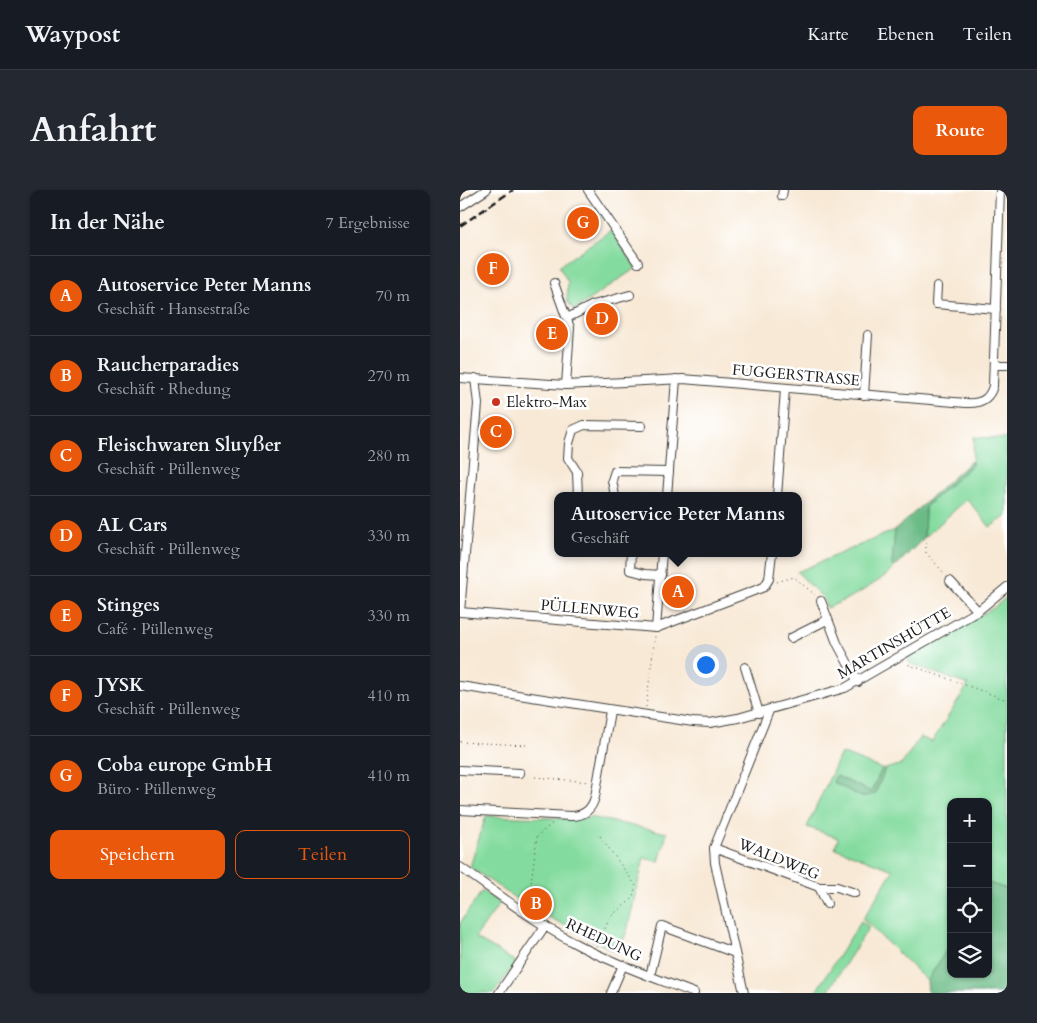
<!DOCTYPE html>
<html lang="de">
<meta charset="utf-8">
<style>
:root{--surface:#171b24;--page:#242831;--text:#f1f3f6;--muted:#9ea1a6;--line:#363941;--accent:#ea580c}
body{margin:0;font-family:Cardo,serif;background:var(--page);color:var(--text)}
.controls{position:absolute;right:15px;bottom:15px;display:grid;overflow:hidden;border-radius:10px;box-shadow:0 1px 4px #0004}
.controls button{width:45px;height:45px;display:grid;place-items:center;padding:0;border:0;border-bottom:1px solid var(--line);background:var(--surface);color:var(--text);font:25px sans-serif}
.you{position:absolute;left:245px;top:474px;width:18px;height:18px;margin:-12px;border:4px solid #fff;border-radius:50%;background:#1a73e8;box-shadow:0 0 0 8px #1a73e833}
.badge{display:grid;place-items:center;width:32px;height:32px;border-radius:50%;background:var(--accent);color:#fff;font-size:16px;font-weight:700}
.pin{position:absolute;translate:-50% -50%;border:2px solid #fff;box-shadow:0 1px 5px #0006}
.popup{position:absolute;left:94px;top:302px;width:248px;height:65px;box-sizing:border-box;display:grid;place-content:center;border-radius:10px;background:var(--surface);filter:drop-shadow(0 1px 4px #0005);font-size:16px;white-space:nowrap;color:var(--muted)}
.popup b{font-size:19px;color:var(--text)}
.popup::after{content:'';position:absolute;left:50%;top:100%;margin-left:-10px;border:10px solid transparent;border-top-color:var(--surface)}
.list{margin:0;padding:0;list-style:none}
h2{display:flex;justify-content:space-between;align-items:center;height:65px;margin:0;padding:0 20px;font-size:21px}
h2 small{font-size:16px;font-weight:400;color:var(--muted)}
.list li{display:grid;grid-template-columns:32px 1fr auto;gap:15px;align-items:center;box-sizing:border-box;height:80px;padding:0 20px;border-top:1px solid var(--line)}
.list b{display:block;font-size:19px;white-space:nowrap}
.list p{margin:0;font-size:16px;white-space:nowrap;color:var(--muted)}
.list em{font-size:16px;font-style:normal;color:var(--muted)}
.actions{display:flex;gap:10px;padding:15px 20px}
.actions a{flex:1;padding:11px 0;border:1px solid var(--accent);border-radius:10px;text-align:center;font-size:18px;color:var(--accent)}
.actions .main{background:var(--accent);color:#fff}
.icon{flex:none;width:28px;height:28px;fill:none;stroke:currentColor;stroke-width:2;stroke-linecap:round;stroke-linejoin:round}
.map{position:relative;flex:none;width:547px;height:803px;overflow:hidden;border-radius:10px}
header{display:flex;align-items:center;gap:30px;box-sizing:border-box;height:70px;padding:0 25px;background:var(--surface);border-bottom:1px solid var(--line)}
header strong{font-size:24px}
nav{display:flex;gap:28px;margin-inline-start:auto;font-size:18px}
.intro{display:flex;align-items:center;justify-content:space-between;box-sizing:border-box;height:120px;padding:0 30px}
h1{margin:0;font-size:35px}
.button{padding:12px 22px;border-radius:10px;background:var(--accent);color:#fff;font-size:18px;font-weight:700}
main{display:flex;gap:30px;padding:0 30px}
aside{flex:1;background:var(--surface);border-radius:10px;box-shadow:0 1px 4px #0004}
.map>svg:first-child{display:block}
.green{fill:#84db9f;stroke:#507c5e}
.forest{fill:#6bbb86;stroke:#446c51}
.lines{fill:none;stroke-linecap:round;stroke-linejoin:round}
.minor-casing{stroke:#3d3b38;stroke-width:10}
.path{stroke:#3d3b38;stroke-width:1;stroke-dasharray:1 4;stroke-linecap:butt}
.minor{stroke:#fff;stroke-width:8}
.rail{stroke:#1c1c1c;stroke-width:2.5;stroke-dasharray:8 4;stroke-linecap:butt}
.poi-dot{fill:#c8321e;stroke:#fff;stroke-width:2}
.labels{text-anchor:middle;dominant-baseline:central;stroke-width:5;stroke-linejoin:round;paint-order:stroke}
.street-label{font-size:15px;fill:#1c1c1c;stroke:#fff}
.poi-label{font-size:15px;fill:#1c1c1c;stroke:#fff;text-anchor:start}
</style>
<header>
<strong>Waypost</strong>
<nav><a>Karte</a><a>Ebenen</a><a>Teilen</a></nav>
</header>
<div class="intro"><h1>Anfahrt</h1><a class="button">Route</a></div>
<main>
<aside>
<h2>In der Nähe<small>7 Ergebnisse</small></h2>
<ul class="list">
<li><span class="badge">A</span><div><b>Autoservice Peter Manns</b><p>Geschäft · Hansestraße</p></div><em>70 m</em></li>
<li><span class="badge">B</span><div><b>Raucherparadies</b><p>Geschäft · Rhedung</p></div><em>270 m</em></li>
<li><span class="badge">C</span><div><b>Fleischwaren Sluyßer</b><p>Geschäft · Püllenweg</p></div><em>280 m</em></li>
<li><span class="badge">D</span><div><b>AL Cars</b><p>Geschäft · Püllenweg</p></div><em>330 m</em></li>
<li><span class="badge">E</span><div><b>Stinges</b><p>Café · Püllenweg</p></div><em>330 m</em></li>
<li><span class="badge">F</span><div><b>JYSK</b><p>Geschäft · Püllenweg</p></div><em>410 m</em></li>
<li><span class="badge">G</span><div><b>Coba europe GmbH</b><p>Büro · Püllenweg</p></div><em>410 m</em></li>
</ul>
<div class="actions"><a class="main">Speichern</a><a>Teilen</a></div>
</aside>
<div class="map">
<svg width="547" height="803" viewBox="0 0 547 803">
<rect width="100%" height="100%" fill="#fff"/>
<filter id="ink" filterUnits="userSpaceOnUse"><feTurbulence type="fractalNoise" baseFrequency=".02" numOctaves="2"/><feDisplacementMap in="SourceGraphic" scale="10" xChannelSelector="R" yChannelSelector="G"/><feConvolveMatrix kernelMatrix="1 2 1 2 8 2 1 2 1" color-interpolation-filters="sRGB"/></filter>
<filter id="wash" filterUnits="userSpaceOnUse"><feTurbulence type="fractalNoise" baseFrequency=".0096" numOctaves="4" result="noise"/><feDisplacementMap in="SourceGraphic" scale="20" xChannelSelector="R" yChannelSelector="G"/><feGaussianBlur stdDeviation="1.12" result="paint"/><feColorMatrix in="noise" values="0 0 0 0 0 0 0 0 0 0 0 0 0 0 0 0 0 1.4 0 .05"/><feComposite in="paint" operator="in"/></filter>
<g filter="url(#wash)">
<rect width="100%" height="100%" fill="#f8e9d6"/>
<g class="green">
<path d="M151 40 176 78 114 120 107 111 108 92 99 76Z"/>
<path d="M514 247 547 249V326L530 337 507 309 464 348 465 317 512 275Z"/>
<path d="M435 340 432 375 434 378C415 396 390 408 367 418L363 408 337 382Z"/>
<path d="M547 407V699L528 693V612H491V753L467 791 403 729 433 680 375 658 378 648 347 637 381 563 422 579 411 602 377 586 373 592 415 604 425 579 442 574 460 547 472 552 508 495 449 473 448 467 533 418Z"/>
<path d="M26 626 125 629 130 627 207 643 199 672 184 668 167 741 158 763 79 722 80 709 72 708 71 719 10 677Z"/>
<path d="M22 701 40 713 15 748 56 772 34 803H0V733Z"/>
<path d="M401 731 409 737 367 803H355Z"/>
</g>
<g class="forest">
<path d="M511 271 512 275 465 317 464 348 434 378 432 375 435 340Z"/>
<path d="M422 579H425L415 604 401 607 373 592 376 586 411 602Z"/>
<path d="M528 693 547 699V803H468L467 791 491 753V784H528Z"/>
</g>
</g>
<g filter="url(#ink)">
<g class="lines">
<g class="minor-casing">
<g id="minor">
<path d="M128 0 178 73"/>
<path d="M322 6 323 0"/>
<path d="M0 17 26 0"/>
<path d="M94 93 110 138 106 195"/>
<path d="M477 96 476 114 536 119"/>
<path d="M107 128 133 115 170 105"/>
<path d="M535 175H547"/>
<path d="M0 188 106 195 223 189 506 213C520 214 529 210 533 196L540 0"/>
<path d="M404 205 408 145"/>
<path d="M118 306 117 282 108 268 109 253 113 240 124 235 182 236"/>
<path d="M155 306 152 290 155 281 209 282"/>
<path d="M207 306 216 189"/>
<path d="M317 306 325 199"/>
<path d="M171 363 170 380 185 384 201 385"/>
<path d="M490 391 518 421"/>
<path d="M361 411 377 453 398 492"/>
<path d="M0 422 196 438 304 397 309 389 312 363"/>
<path d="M0 422 18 214 15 188"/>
<path d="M196 438 202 363"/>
<path d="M331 448 367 430"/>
<path d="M285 477 299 523"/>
<path d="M0 496 233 532 250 533 278 528 385 498 518 421 547 397"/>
<path d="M0 580 60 583"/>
<path d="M0 620 111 626C124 626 132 619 135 607L150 521"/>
<path d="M254 658 359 697 367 714"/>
<path d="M0 677C38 704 76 733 118 755 154 774 195 788 234 803"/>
<path d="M359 697H377L395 703"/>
<path d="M190 786 202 736 275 763"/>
<path d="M39 803 85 736"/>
<path d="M151 803 163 775"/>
<path d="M284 803 255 673 254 658 309 521"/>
</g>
</g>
<g class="path">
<path d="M0 290 5 291"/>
<path d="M466 352V363L485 384"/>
<path d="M317 392 334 387 355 405"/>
<path d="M444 473 547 510"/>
<path d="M186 517 195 446"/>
<path d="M0 552 66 555"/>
<path d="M75 587 129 592"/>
<path d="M68 717 77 646 94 632"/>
<path d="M137 757 150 727 172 709 176 696 140 646"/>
</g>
<use href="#minor" class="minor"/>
<path class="rail" d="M0 36 53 0"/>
</g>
</g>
<circle class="poi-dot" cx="36" cy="212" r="5"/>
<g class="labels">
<g class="street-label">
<text transform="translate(336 185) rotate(5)">FUGGERSTRASSE</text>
<text transform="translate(130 419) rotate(5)">PÜLLENWEG</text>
<text transform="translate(434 453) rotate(-30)">MARTINSHÜTTE</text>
<text transform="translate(319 669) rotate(22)">WALDWEG</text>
<text transform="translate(144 750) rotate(25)">RHEDUNG</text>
</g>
<g class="poi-label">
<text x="46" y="212">Elektro-Max</text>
</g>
</g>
</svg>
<div class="controls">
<button>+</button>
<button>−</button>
<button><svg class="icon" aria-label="locate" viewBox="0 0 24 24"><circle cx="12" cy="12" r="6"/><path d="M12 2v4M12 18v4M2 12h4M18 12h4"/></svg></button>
<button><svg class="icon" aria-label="layers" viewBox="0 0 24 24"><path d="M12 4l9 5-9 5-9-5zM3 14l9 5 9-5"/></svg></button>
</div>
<div class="you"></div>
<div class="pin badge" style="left:218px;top:402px">A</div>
<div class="popup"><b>Autoservice Peter Manns</b>Geschäft</div>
<div class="pin badge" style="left:76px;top:714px">B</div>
<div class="pin badge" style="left:36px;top:242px">C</div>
<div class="pin badge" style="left:142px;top:129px">D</div>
<div class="pin badge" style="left:92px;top:144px">E</div>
<div class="pin badge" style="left:33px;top:79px">F</div>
<div class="pin badge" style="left:123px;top:33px">G</div>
</div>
</main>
